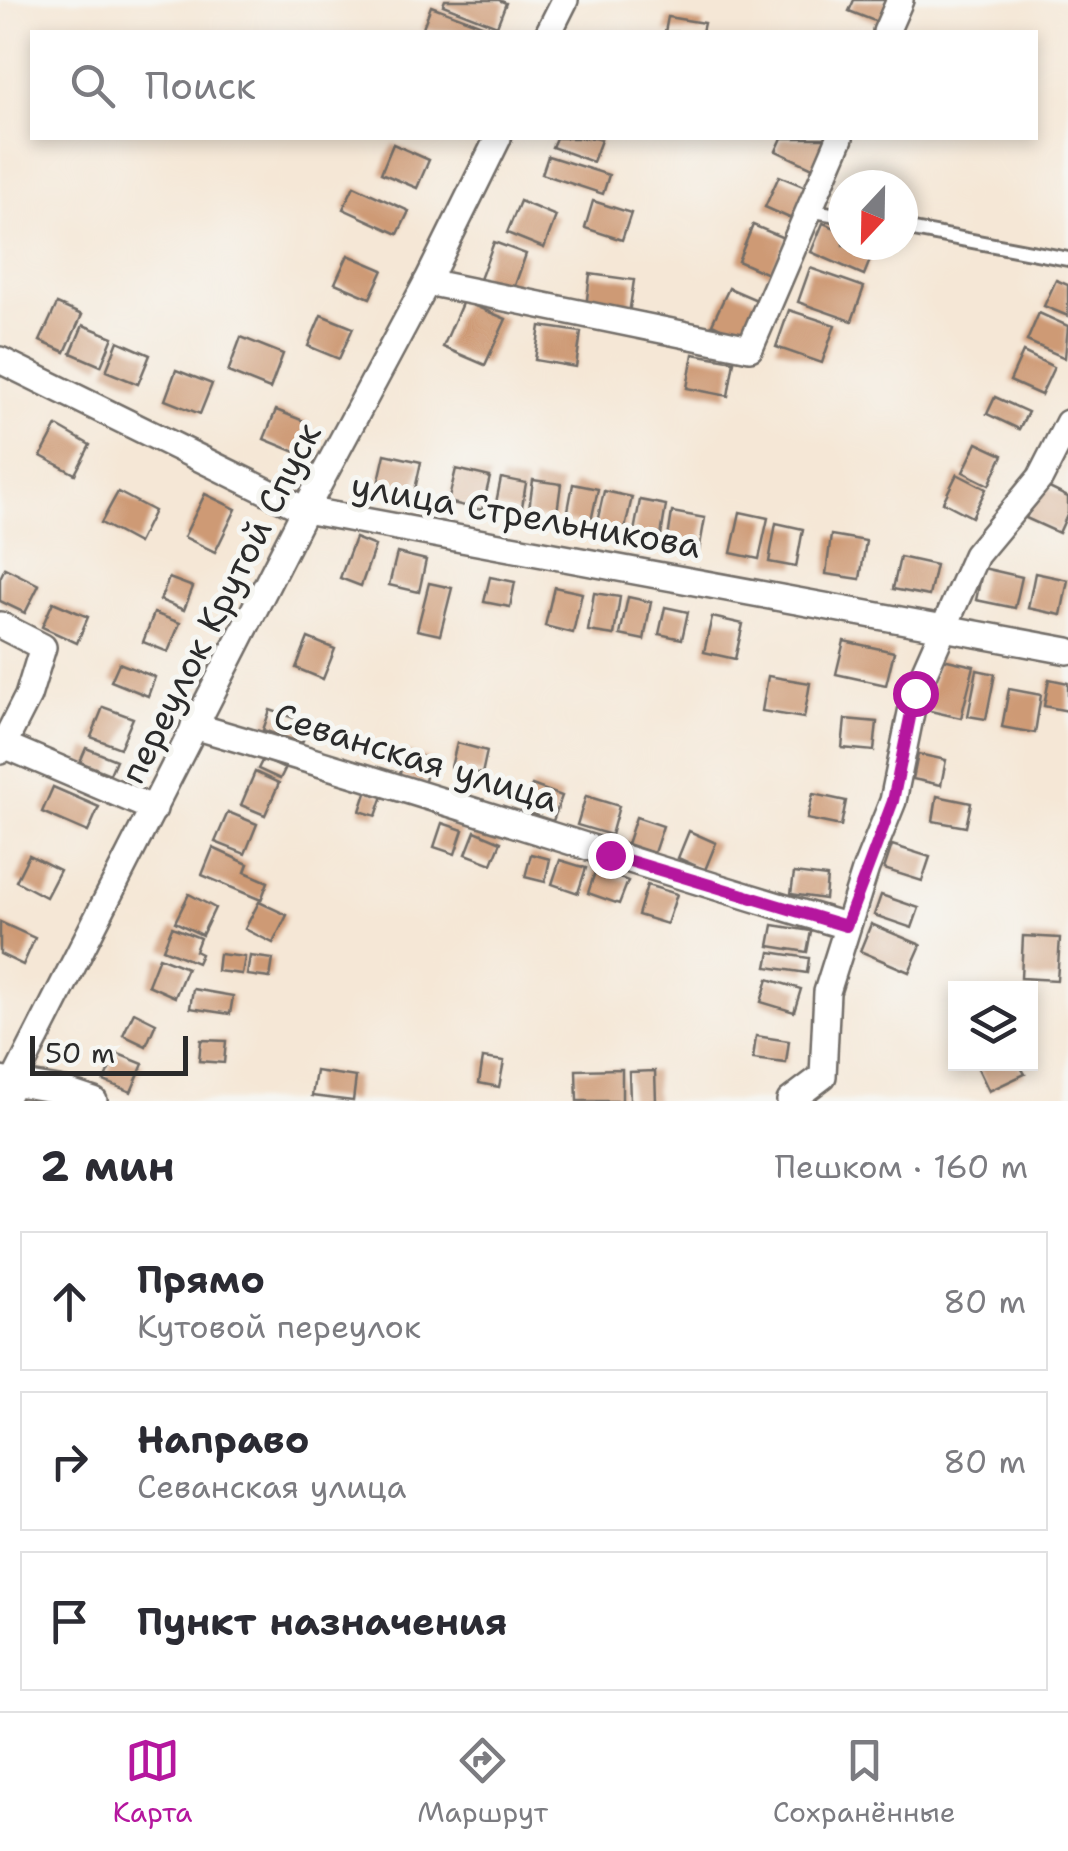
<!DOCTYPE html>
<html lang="ru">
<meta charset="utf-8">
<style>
:root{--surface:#fff;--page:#f7f7f7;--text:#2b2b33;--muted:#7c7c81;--line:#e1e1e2;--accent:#b5179e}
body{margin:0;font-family:"Shantell Sans",sans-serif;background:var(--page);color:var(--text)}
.controls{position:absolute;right:30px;bottom:30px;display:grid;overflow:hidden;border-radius:0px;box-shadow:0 5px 15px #0003}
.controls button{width:90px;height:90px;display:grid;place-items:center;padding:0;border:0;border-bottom:2px solid var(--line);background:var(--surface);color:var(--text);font:50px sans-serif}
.compass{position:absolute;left:828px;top:170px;width:90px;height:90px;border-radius:50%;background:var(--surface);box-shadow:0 5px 15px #0003;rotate:202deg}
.scale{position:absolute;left:30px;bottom:25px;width:158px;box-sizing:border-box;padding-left:10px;border:5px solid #2b2b2b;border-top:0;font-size:28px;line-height:35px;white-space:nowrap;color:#2b2b2b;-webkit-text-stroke:8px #f6f6f2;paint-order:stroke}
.stop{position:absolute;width:30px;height:30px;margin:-22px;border:8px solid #b5179e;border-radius:50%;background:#fff}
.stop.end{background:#b5179e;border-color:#fff;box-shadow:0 2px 10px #0008}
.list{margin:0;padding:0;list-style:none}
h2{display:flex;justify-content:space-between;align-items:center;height:130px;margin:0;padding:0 40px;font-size:42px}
h2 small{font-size:32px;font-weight:400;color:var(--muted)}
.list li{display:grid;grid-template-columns:65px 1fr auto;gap:30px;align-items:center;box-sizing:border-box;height:140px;margin:0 20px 20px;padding:0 20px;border:2px solid var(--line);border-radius:0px}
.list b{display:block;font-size:38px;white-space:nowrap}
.list p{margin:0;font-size:32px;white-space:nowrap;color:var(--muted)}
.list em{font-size:32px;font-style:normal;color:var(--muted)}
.icon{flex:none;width:55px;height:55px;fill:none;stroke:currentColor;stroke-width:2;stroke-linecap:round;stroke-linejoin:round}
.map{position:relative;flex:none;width:1068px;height:1101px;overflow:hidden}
.search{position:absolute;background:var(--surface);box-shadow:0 5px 15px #0003;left:30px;right:30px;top:30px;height:110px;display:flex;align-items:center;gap:25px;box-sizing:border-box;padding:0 35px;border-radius:0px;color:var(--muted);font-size:38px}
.sheet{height:610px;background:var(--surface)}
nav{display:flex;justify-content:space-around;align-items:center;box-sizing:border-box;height:140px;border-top:2px solid var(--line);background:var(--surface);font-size:28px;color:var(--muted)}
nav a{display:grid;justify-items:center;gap:5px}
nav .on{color:var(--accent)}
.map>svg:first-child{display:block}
.building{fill:#ce9a75}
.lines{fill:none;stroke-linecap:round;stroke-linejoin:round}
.service-casing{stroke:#726d67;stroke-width:18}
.minor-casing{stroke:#726d67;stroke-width:30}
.service{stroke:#fff;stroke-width:12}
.minor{stroke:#fff;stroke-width:25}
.route{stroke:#b5179e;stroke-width:12}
.labels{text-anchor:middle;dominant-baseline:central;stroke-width:10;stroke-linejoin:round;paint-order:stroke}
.street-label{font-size:35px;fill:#2b2b2b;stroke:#f6f6f2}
</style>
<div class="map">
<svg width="1068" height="1101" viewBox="0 0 1068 1101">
<rect width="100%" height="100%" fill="#f6f6f2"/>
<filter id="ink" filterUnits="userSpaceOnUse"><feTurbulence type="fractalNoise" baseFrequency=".01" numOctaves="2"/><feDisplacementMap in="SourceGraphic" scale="20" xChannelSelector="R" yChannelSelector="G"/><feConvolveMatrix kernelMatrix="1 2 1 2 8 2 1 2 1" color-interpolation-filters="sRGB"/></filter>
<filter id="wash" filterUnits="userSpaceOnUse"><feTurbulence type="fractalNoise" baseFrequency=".0048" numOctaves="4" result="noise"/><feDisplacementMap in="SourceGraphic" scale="40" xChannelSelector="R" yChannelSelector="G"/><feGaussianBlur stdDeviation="2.25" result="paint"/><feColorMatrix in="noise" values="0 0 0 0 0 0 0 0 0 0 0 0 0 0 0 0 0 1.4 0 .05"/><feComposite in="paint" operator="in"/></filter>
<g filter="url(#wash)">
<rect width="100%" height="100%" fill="#f5e7d6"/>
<g id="blocks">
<g class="building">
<path d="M445 0H499L506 3 497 26 443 5Z"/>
<path d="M854 0H892L882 24 849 11Z"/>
<path d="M431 6 490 28 489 32 422 30Z"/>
<path d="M668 17 704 23 702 32H665Z"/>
<path d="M556 138H594L601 140 593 162 552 147Z"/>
<path d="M782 138H828L815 169 776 151Z"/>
<path d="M393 144 429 160 417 188 381 173Z"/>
<path d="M548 156 609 175 603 194 542 174Z"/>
<path d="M779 176 808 188 794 220 765 207Z"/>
<path d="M354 186 409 211 398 234 343 209Z"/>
<path d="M520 201 556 216 544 248 507 233Z"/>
<path d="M593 201 631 213 622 240 585 228Z"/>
<path d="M823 223 843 231V245H876L864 275 811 252Z"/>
<path d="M753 225 786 239 770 275 738 261Z"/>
<path d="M494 242 526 254 512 294 479 282Z"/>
<path d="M348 255 383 270 370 298 335 283Z"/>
<path d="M810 268 864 287 852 321 798 302Z"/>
<path d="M590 274 634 280 629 314 586 308Z"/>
<path d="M1056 280 1068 285V316L1044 306Z"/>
<path d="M729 288 759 301 742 338 712 324Z"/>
<path d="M463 301 506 319 485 365 443 347Z"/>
<path d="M57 304 82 315 65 352 40 341Z"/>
<path d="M789 310 835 325 822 363 776 347Z"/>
<path d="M1039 313 1068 326 1065 358 1027 341Z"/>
<path d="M321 315 353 328 339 359 308 346Z"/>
<path d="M83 325 113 337 101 366 71 353Z"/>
<path d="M540 326 581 332 576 367 535 360Z"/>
<path d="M241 337 283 354 270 389 228 372Z"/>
<path d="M118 341 150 355 138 384 106 371Z"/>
<path d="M1023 352 1054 367 1041 395 1010 381Z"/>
<path d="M693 354 734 361 728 396 687 388Z"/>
<path d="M176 370 212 384 200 414 165 400Z"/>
<path d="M995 397 1028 412 1019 429 987 414Z"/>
<path d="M276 410 309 423 298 453 264 439Z"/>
<path d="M57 426 90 445 75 474 41 456Z"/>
<path d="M977 443 1003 455 989 485 963 472Z"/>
<path d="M385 454 421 462 414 494 378 485Z"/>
<path d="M456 469 490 477 482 510 448 502Z"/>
<path d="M957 474 986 489 972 517 943 502Z"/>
<path d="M501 478 526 483 521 513 495 508Z"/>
<path d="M533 480 561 484 556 520 528 516Z"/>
<path d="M573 484 598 489 590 526 566 521Z"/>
<path d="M1041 484 1068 497V513L1059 533 1026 518Z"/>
<path d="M604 491 632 497 624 533 596 527Z"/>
<path d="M118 492 154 511 138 543 101 523Z"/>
<path d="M205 494 236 509 215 552 184 537Z"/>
<path d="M640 500 666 505 660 542 633 537Z"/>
<path d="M672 512 705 518 699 551 667 545Z"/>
<path d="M740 512 768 518 759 559 731 553Z"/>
<path d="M776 523 803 529 796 567 769 562Z"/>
<path d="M831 535 866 541 860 579 826 574Z"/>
<path d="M355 538 375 546 361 586 340 578Z"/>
<path d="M397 553 426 560 419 592 389 585Z"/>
<path d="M900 557 936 565 929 596 893 589Z"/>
<path d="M5 568 39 585 25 613 0 601V578Z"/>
<path d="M983 568 1022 577 1015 608 976 600Z"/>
<path d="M1035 573 1068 580 1061 615 1028 608Z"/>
<path d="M490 577 515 582 510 607 484 602Z"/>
<path d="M169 578 193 587 184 610 160 600Z"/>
<path d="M429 583 452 588 440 635 417 630Z"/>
<path d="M554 587 582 593 573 633 545 626Z"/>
<path d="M594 593 620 597 614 635 588 631Z"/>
<path d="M628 597 651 602 644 640 620 635Z"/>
<path d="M53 602 88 617 77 643 42 627Z"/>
<path d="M665 607 688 612 682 639 659 634Z"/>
<path d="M154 613 180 623 168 652 143 642Z"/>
<path d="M712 617 743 624 735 659 704 652Z"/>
<path d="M308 638 335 649 323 679 296 668Z"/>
<path d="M844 641 894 652 886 685 836 674Z"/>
<path d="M938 658 974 666 961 718 926 710Z"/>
<path d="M119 663 155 677 148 696 111 681Z"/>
<path d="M977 670 995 674 986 719 968 716Z"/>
<path d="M768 676 810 683 804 718 762 711Z"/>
<path d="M1049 679 1068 683V711L1044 706Z"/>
<path d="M1009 689 1041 695 1035 733 1002 727Z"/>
<path d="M103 707 133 718 120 748 91 737Z"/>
<path d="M270 710 309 723 302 743 263 730Z"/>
<path d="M845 719 877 722 874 751 842 748Z"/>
<path d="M457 743 487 751 482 774 451 767Z"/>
<path d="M86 748 116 760 110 774 80 762Z"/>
<path d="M406 752 431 760 424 784 399 776Z"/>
<path d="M918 754 946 760 941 785 913 779Z"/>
<path d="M263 759 285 769 280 779 258 769Z"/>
<path d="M255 772 279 783 265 815 241 805Z"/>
<path d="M532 785 562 796 553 821 523 811Z"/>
<path d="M53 787 99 807 88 832 42 812Z"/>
<path d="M367 790 383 796 376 816 360 811Z"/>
<path d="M813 794 846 801 841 826 807 819Z"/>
<path d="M586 796 619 806 611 835 577 825Z"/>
<path d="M937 796 971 803 966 827 933 821Z"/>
<path d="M228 812 257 824 245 854 215 842Z"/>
<path d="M636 817 663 826 654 853 627 844Z"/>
<path d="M442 823 463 830 455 854 434 847Z"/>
<path d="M475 831 501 842 492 864 466 854Z"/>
<path d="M689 831 716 843 705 870 678 858Z"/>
<path d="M892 845 930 857 922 881 884 869Z"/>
<path d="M213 848 248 864 245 872 268 882 261 900 202 875Z"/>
<path d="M531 854 550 859 545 882 525 877Z"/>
<path d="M29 855 60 870 46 897 16 881Z"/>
<path d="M560 860 586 868 578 893 552 884Z"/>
<path d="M596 869 628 881 619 904 588 893Z"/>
<path d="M794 873 827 877 825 899 791 894Z"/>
<path d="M647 885 677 894 667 924 638 915Z"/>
<path d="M189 894 215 908 202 935 175 922Z"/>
<path d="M881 895 919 908 912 928 874 915Z"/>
<path d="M259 902 287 915 273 943 245 929Z"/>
<path d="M0 922 35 938 23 965 0 954Z"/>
<path d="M871 924 921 945 909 972 860 951Z"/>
<path d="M773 925 811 931 807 952 769 946Z"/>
<path d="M172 927 200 938 195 951 201 954 197 963 163 949Z"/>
<path d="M1023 936 1060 938 1057 980 1021 978Z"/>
<path d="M770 952 809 958 807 973 767 967Z"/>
<path d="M219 954 245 957 242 974 217 971Z"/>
<path d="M250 956 273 959 270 978 247 975Z"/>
<path d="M159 957 187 968 175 997 148 985Z"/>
<path d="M768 979 801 989 794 1012 761 1002Z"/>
<path d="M193 989 233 996 230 1014 190 1008Z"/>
<path d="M134 1012 156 1023 146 1046 123 1035Z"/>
<path d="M756 1036 789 1041 786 1063 753 1059Z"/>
<path d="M201 1040 226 1041 224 1063 199 1061Z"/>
<path d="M116 1053 143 1064 131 1092 104 1081Z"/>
<path d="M483 1058 504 1061 499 1087 479 1083Z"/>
<path d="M981 1064H1019L1025 1074 989 1091 977 1066Z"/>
<path d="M622 1069V1101H577L576 1070Z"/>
<path d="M316 1071 356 1077 353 1101 312 1096Z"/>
<path d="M655 1071 656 1101H630L629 1072Z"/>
</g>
</g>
</g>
<g filter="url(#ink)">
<use href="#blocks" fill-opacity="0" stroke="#726d67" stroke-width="2.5"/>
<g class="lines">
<g class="service-casing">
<g id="service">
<path d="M808 210 843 216"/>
<path d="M903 228 1068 259"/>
</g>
</g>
<g class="minor-casing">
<g id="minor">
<path d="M549 32 565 0"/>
<path d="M886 32 900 0"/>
<path d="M427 282 750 348 840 138"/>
<path d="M0 360 305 510 1068 651"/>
<path d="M0 625 43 647 28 696 0 751"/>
<path d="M194 726C413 789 628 862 846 926"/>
<path d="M4 745 154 809"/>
<path d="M0 1080 64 1091 94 1101"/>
<path d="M4 1101 305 510 427 282 498 138"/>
<path d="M790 1101 823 1076 827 992 866 868 893 801 915 693 976 555 1040 478 1068 423"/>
</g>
</g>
<use href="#service" class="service"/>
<use href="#minor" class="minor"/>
</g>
</g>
<g class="lines" filter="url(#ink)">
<path class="route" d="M610 855 846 926 893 801 915 693"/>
</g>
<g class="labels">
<g class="street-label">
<text transform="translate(526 515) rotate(10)">улица Стрельникова</text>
<text transform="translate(220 603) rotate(-63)">переулок Крутой Спуск</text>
<text transform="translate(416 757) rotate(17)">Севанская улица</text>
</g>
</g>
</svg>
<div class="controls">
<button><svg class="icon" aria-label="layers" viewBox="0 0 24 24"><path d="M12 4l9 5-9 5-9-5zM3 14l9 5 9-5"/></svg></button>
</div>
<svg class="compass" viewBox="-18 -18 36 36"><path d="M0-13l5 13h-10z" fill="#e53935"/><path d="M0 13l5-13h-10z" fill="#7c7c81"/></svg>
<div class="scale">50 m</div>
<div class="stop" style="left:915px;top:693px"></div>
<div class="stop end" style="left:610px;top:855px"></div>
<div class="search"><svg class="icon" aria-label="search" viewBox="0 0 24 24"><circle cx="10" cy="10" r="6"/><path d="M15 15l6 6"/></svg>Поиск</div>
</div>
<section class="sheet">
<h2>2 мин<small>Пешком · 160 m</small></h2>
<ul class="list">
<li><svg class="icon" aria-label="ahead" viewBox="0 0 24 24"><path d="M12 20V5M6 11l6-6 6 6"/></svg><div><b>Прямо</b><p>Кутовой переулок</p></div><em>80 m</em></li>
<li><svg class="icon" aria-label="right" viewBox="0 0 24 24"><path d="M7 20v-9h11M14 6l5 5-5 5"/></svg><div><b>Направо</b><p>Севанская улица</p></div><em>80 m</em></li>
<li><svg class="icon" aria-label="arrive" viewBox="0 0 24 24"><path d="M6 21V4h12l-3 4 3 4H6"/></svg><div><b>Пункт назначения</b></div></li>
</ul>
</section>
<nav>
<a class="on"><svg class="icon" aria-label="map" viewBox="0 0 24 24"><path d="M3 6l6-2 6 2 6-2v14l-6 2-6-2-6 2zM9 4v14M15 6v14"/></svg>Карта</a>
<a><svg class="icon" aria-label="directions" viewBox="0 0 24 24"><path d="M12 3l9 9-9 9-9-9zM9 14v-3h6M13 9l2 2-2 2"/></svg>Маршрут</a>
<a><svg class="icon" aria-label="saved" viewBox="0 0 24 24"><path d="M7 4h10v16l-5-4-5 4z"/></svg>Сохранённые</a>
</nav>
